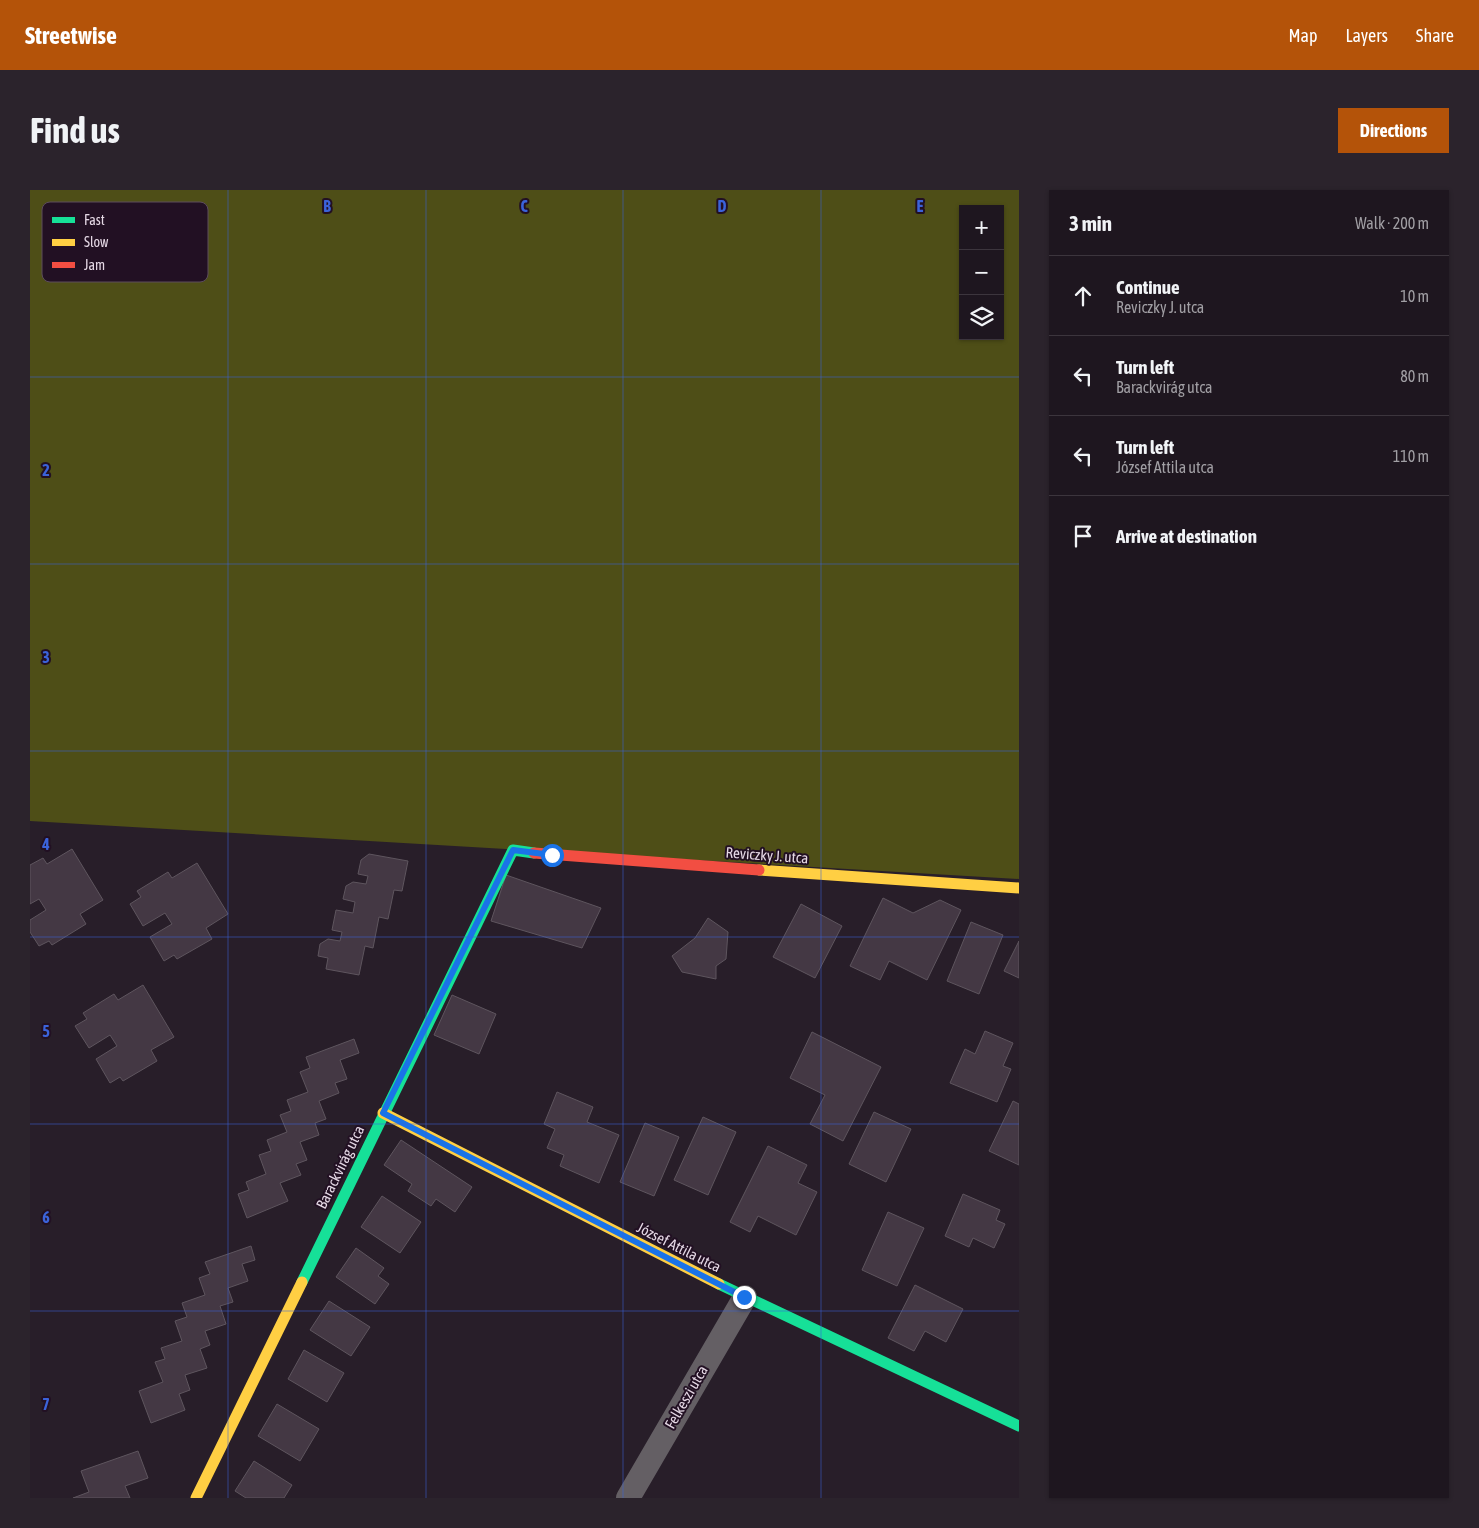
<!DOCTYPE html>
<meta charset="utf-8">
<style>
:root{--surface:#1e161f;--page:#2b232c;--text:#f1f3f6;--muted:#a19fa4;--line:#3c353d;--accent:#b45309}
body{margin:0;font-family:"Asap Condensed",sans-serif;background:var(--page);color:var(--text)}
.controls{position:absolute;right:15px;top:15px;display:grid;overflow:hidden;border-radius:0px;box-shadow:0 1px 4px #0004}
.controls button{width:45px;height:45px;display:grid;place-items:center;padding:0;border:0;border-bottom:1px solid var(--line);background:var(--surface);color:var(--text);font:25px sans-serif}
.stop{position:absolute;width:15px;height:15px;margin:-11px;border:4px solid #1a73e8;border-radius:50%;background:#fff}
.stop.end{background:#1a73e8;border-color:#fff;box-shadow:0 1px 5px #0008}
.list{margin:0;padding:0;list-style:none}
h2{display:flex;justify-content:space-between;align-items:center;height:65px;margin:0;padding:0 20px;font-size:21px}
h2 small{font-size:16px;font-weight:400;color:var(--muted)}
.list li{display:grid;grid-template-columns:32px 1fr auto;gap:15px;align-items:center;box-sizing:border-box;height:80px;padding:0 20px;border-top:1px solid var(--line)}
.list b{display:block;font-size:19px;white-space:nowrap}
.list p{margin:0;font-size:16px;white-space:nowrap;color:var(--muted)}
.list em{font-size:16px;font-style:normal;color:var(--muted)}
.icon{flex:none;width:28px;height:28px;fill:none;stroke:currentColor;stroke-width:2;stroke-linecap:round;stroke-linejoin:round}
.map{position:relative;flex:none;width:989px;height:1308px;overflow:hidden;border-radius:0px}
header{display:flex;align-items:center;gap:30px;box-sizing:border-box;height:70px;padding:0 25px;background:var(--accent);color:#fff}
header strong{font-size:24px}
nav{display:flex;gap:28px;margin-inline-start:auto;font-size:18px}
.intro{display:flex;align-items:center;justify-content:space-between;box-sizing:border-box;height:120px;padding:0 30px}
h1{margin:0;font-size:35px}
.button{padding:12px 22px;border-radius:0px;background:var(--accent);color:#fff;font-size:18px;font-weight:700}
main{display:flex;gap:30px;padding:0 30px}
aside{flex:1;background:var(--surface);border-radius:0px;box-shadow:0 1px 4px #0004}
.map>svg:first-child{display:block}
.forest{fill:#4e4e17;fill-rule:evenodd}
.building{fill:#443844;stroke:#5e555e}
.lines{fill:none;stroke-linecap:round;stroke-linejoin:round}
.street{stroke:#645f64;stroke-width:24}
.fast{stroke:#16e098;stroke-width:11}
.slow{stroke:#ffcf43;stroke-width:11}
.jam{stroke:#f24e42;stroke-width:11}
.route{stroke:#1a73e8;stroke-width:6}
.grid{fill:none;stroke:#3b63da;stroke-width:1;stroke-opacity:0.55}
.labels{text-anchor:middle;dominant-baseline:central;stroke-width:4;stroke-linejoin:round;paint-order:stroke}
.street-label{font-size:15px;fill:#e5d8e5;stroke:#221023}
.key{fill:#221023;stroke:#5c4c5d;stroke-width:1}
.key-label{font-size:14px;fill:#e5d8e5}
.grid-label{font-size:16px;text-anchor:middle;font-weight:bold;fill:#3b63da;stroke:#221023;stroke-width:4;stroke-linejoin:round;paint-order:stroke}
</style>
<header>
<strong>Streetwise</strong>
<nav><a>Map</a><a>Layers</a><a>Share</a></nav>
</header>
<div class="intro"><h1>Find us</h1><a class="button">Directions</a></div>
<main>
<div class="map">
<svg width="989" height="1308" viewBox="0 0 989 1308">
<rect width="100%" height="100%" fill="#281e29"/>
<path class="forest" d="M0 0H989V689L0 631ZM933 19H970V146H933Z"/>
<g class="building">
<path d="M42 659 73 710 50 724 56 734 22 755 19 751 9 756 0 742V730L16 720 9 709 0 714V675L13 668 17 674Z"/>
<path d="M339 664 378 671 372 701 364 700 358 729 349 727 343 758 335 756 329 785 296 779 298 768 288 766 290 754 298 749 310 751 312 742 302 740 306 720 323 723 325 712 313 709 316 696 323 692 336 694 338 686 328 684 331 670Z"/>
<path d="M167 673 198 724 176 738 182 749 147 769 144 765 134 771 120 747 142 734 135 723 113 736 100 714 111 707 107 701 138 682 142 688Z"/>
<path d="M476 685 571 718 552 758 461 731Z"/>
<path d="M853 708 883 723 910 710 931 720 897 790 859 771 850 790 820 776Z"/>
<path d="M771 714 812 736 785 788 743 767Z"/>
<path d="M678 728 698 742 696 769 686 776V789L652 782 642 766 665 748Z"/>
<path d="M941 732 973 745 949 804 917 791Z"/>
<path d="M989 751V788L974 781Z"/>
<path d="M113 795 144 847 121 860 127 871 93 891 90 887 80 893 66 869 87 856 80 845 59 858 45 836 57 829 53 823 84 804 88 810Z"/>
<path d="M422 805 466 824 449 864 404 845Z"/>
<path d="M955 841 983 853 973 876 981 879 967 912 920 893 935 859 945 864Z"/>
<path d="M782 842 851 877 813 951 780 934 795 905 760 888Z"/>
<path d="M324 849 329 863 310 870 317 889 305 893 309 903 289 911 296 929 285 933 289 945 270 952 277 970 266 974 271 985 250 993 258 1011 217 1028 208 1004 219 1000 216 992 236 984 229 965 241 961 237 950 257 942 250 925 261 921 257 910 278 902 270 882 280 878 276 867Z"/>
<path d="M527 902 563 917 557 932 589 945 569 993 530 976 534 965 517 958 525 939 514 934Z"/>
<path d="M983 911 989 914V975L959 961Z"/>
<path d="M844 922 881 939 856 992 819 974Z"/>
<path d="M673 927 706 942 678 1005 644 990Z"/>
<path d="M615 933 649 947 624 1006 590 992Z"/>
<path d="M371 950 442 997 425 1022 406 1009 401 1016 378 1001 382 994 354 975Z"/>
<path d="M738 956 777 975 768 993 787 1002 766 1045 728 1026 720 1042 700 1032Z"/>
<path d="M933 1004 970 1020 966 1030 975 1034 964 1058 943 1048 939 1057 915 1046Z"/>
<path d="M352 1006 391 1032 370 1063 331 1037Z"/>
<path d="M858 1022 894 1038 867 1096 832 1080Z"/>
<path d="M221 1056 225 1070 212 1074 218 1091 198 1098 203 1112 190 1116 196 1134 175 1141 180 1155 170 1159 177 1178 155 1185 160 1200 149 1204 155 1220 121 1233 109 1201 133 1192 125 1172 135 1169 131 1158 152 1151 145 1131 157 1127 152 1113 175 1105 169 1088 180 1084 175 1072Z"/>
<path d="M326 1058 354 1078 348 1086 359 1094 345 1114 306 1087Z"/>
<path d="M885 1095 933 1119 916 1152 895 1141 884 1161 858 1148Z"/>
<path d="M299 1111 340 1137 321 1166 280 1140Z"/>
<path d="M274 1160 314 1183 297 1212 258 1189Z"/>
<path d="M247 1214 289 1239 270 1271 228 1246Z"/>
<path d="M108 1261 118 1288 95 1296 100 1308H43L59 1302 51 1281Z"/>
<path d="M224 1271 262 1295 254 1308H216L205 1301Z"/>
</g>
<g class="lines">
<path class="street" d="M598 1308 715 1107"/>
<g class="fast">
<path d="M272 1092 483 660 504 663"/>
<path d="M689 1094 989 1236"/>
</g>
<g class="slow">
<path d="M729 680 989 698"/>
<path d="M353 923 689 1094"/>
<path d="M166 1308 272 1092"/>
</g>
<path class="jam" d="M504 663 729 680"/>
</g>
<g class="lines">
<path class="route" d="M522 665 483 660 353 923 714 1107"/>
</g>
<path class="grid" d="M198 0V1308M396 0V1308M593 0V1308M791 0V1308M0 187H989M0 374H989M0 561H989M0 747H989M0 934H989M0 1121H989"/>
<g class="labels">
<g class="street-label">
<text transform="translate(737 665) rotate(4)">Reviczky J. utca</text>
<text transform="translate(310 977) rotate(-64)">Barackvirág utca</text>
<text transform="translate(649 1057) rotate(27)">József Attila utca</text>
<text transform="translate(656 1207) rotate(-60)">Felkeszi utca</text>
</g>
</g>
<rect x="12" y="12" width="166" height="80" rx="8" class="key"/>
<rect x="22" y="27" width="23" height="6" fill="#16e098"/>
<rect x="22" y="49" width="23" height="7" fill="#ffcf43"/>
<rect x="22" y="72" width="23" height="6" fill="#f24e42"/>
<g class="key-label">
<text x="54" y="35">Fast</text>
<text x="54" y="57">Slow</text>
<text x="54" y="80">Jam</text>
</g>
<g class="grid-label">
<text x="297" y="22">B</text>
<text x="494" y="22">C</text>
<text x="692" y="22">D</text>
<text x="890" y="22">E</text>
<text x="16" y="286">2</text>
<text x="16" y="473">3</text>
<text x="16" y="660">4</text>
<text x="16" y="847">5</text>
<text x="16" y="1033">6</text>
<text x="16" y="1220">7</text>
</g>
</svg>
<div class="controls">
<button>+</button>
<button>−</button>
<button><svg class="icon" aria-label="layers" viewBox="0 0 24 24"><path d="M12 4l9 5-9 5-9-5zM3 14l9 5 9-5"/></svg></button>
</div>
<div class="stop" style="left:522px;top:665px"></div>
<div class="stop end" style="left:714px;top:1107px"></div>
</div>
<aside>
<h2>3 min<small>Walk · 200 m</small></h2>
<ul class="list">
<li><svg class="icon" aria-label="ahead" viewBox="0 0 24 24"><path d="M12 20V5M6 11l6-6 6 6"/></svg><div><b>Continue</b><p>Reviczky J. utca</p></div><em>10 m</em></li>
<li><svg class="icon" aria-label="left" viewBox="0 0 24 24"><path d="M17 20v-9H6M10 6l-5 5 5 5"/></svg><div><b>Turn left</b><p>Barackvirág utca</p></div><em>80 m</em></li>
<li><svg class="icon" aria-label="left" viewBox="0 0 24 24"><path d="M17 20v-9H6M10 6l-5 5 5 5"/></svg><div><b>Turn left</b><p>József Attila utca</p></div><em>110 m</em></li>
<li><svg class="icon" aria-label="arrive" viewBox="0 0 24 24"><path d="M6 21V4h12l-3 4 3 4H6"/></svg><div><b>Arrive at destination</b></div></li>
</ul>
</aside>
</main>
